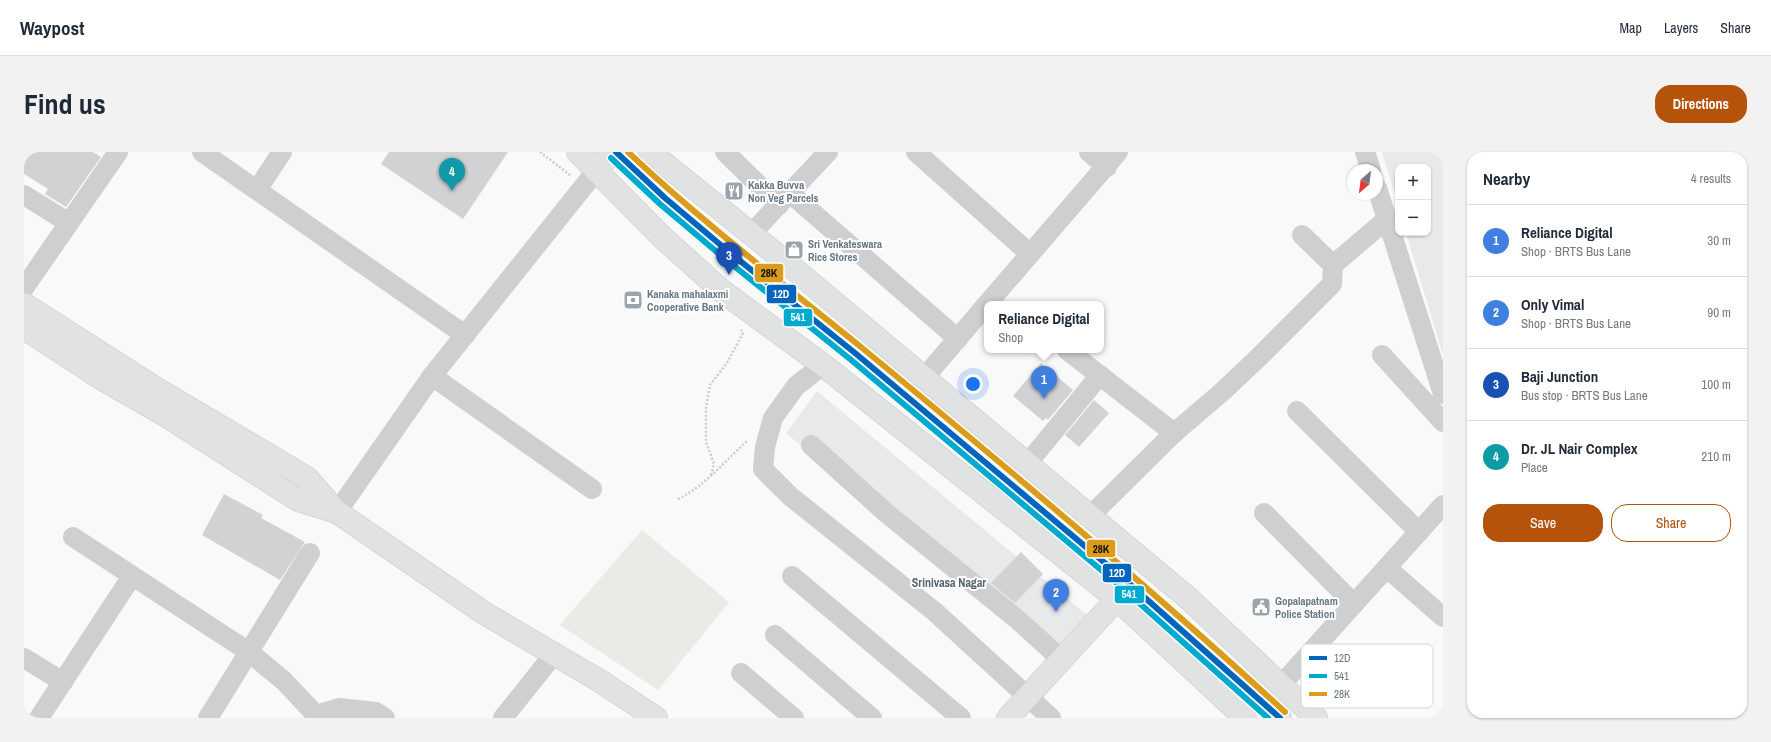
<!DOCTYPE html>
<meta charset="utf-8">
<style>
:root{--surface:#fff;--page:#f2f2f3;--text:#1f2937;--muted:#747a83;--line:#e0e1e3;--accent:#b45309}
body{margin:0;font-family:"Archivo Narrow",sans-serif;background:var(--page);color:var(--text)}
.controls{position:absolute;right:12px;top:12px;display:grid;overflow:hidden;border-radius:8px;box-shadow:0 1px 3px #0004}
.controls button{width:36px;height:36px;display:grid;place-items:center;padding:0;border:0;border-bottom:1px solid var(--line);background:var(--surface);color:var(--text);font:20px sans-serif}
.compass{position:absolute;left:1323px;top:12px;width:36px;height:36px;border-radius:50%;background:var(--surface);box-shadow:0 1px 3px #0004;rotate:208deg}
.you{position:absolute;left:949px;top:232px;width:14px;height:14px;margin:-10px;border:3px solid #fff;border-radius:50%;background:#1a73e8;box-shadow:0 0 0 6px #1a73e833}
.badge{display:grid;place-items:center;width:26px;height:26px;border-radius:50%;background:var(--accent);color:#fff;font-size:13px;font-weight:700}
.pin{position:absolute;translate:-50% -33px;filter:drop-shadow(0 1px 2px #0008)}
.pin::after{content:'';position:absolute;top:21px;width:14px;height:12px;background:inherit;clip-path:polygon(0 0,100% 0,50% 100%)}
.popup{position:absolute;left:960px;top:149px;width:120px;height:52px;box-sizing:border-box;display:grid;place-content:center;border-radius:8px;background:var(--surface);filter:drop-shadow(0 1px 3px #0005);font-size:13px;white-space:nowrap;color:var(--muted)}
.popup b{font-size:15px;color:var(--text)}
.popup::after{content:'';position:absolute;left:50%;top:100%;margin-left:-8px;border:8px solid transparent;border-top-color:var(--surface)}
.list{margin:0;padding:0;list-style:none}
h2{display:flex;justify-content:space-between;align-items:center;height:52px;margin:0;padding:0 16px;font-size:17px}
h2 small{font-size:13px;font-weight:400;color:var(--muted)}
.list li{display:grid;grid-template-columns:26px 1fr auto;gap:12px;align-items:center;box-sizing:border-box;height:72px;padding:0 16px;border-top:1px solid var(--line)}
.list b{display:block;font-size:15px;white-space:nowrap}
.list p{margin:0;font-size:13px;white-space:nowrap;color:var(--muted)}
.list em{font-size:13px;font-style:normal;color:var(--muted)}
.actions{display:flex;gap:8px;padding:12px 16px}
.actions a{flex:1;padding:9px 0;border:1px solid var(--accent);border-radius:16px;text-align:center;font-size:14px;color:var(--accent)}
.actions .main{background:var(--accent);color:#fff}
.map{position:relative;flex:none;width:1419px;height:566px;overflow:hidden;border-radius:16px}
header{display:flex;align-items:center;gap:24px;box-sizing:border-box;height:56px;padding:0 20px;background:var(--surface);border-bottom:1px solid var(--line)}
header strong{font-size:19px}
nav{display:flex;gap:22px;margin-inline-start:auto;font-size:14px}
.intro{display:flex;align-items:center;justify-content:space-between;box-sizing:border-box;height:96px;padding:0 24px}
h1{margin:0;font-size:28px}
.button{padding:10px 18px;border-radius:16px;background:var(--accent);color:#fff;font-size:14px;font-weight:700}
main{display:flex;gap:24px;padding:0 24px}
aside{flex:1;background:var(--surface);border-radius:16px;box-shadow:0 1px 3px #0004}
.map>svg:first-child{display:block}
.built{fill:#e8e9e9}
.green{fill:#e8ebe6}
.building{fill:#d0d2d3}
.lines{fill:none;stroke-linecap:round;stroke-linejoin:round}
.secondary-casing{stroke:#d5d6d7;stroke-width:24}
.primary-casing{stroke:#d5d6d7;stroke-width:24}
.path{stroke:#cbcccd;stroke-width:2.5;stroke-dasharray:2 2;stroke-linecap:butt}
.street{stroke:#cecfd0;stroke-width:20}
.secondary{stroke:#e1e2e2;stroke-width:22}
.primary{stroke:#e1e2e2;stroke-width:22}
.bus-1-casing{stroke:#fff;stroke-width:9}
.bus-2-casing{stroke:#fff;stroke-width:9}
.bus-3-casing{stroke:#fff;stroke-width:9}
.bus-1{stroke:#0065bd;stroke-width:6}
.bus-2{stroke:#00a9ce;stroke-width:6}
.bus-3{stroke:#da9c1a;stroke-width:6}
.labels{text-anchor:middle;dominant-baseline:central;stroke-width:4;stroke-linejoin:round;paint-order:stroke}
.poi-label{font-size:11px;font-weight:bold;fill:#657683;stroke:#fff;text-anchor:start}
.neighbourhood-label{font-size:12px;font-weight:bold;fill:#57646e;stroke:#fff}
.key{fill:#fff;stroke:#d1d6da;stroke-width:1}
.key-label{font-size:11px;fill:#657683}
.line-badge{stroke:#fff;stroke-width:1.5}
.badge-label{font-size:11px;text-anchor:middle;font-weight:bold;fill:#fff}
.pale-badge-label{font-size:11px;text-anchor:middle;font-weight:bold;fill:#111}
</style>
<header>
<strong>Waypost</strong>
<nav><a>Map</a><a>Layers</a><a>Share</a></nav>
</header>
<div class="intro"><h1>Find us</h1><a class="button">Directions</a></div>
<main>
<div class="map">
<svg width="1419" height="566" viewBox="0 0 1419 566">
<rect width="100%" height="100%" fill="#f9f9f9"/>
<g class="built">
<path d="M1358 0H1419V203L1382 81H1404V15H1374V53Z"/>
<path d="M793 239 1063 463 1027 508 762 281Z"/>
</g>
<path class="green" d="M618 378 705 450 634 538 536 473Z"/>
<g class="building">
<path d="M6 0H69L77 5 42 55 21 42 24 37 0 22V9Z"/>
<path d="M365 0H484L439 67 357 12Z"/>
<path d="M1017 211 1049 238 1024 268 1022 266 1019 269 989 244Z"/>
<path d="M1070 248 1085 261 1055 295 1041 283Z"/>
<path d="M200 342 239 363 237 366 281 390 256 428 178 383Z"/>
<path d="M997 400 1019 422 991 451 967 431Z"/>
</g>
<g class="lines">
<g class="secondary-casing">
<g id="secondary">
<path d="M572 19 588 0"/>
<path d="M0 152 133 237 283 326 313 360 460 461 576 529 632 566"/>
<path d="M0 176 75 225 141 263 274 348 313 360"/>
<path d="M984 566 1093 447"/>
</g>
</g>
<g class="primary-casing">
<g id="primary">
<path d="M554 0 638 85 698 139 799 213 1093 447 1221 566"/>
<path d="M592 0 641 46 705 100 831 201 1100 427 1218 531 1256 566"/>
<path d="M626 0 752 102 1164 446 1292 566"/>
</g>
</g>
<g class="path">
<path d="M516 0 546 23"/>
<path d="M687 323 690 312 682 290V256L686 233 703 211 719 181 717 178"/>
<path d="M654 347C681 334 701 309 723 289"/>
</g>
<g class="street">
<path d="M178 0 441 183"/>
<path d="M701 0 755 53"/>
<path d="M892 0 1006 102"/>
<path d="M1065 0 1083 15"/>
<path d="M1341 0 1347 18"/>
<path d="M1353 36 1419 242"/>
<path d="M233 38 258 0"/>
<path d="M766 41 934 187"/>
<path d="M0 43 45 71"/>
<path d="M727 82 804 0"/>
<path d="M1309 113 1363 67"/>
<path d="M0 136 94 0"/>
<path d="M963 152 1094 0"/>
<path d="M1043 198 1150 281"/>
<path d="M1358 203 1419 270"/>
<path d="M799 213 772 234 749 266 741 295 739 317 766 344 911 460 1027 566"/>
<path d="M408 224 568 337"/>
<path d="M900 226 963 152"/>
<path d="M1273 259 1395 380"/>
<path d="M787 293 861 360 994 468 1037 507"/>
<path d="M1003 312 1076 223"/>
<path d="M313 360 408 224 572 19"/>
<path d="M1240 361 1330 452"/>
<path d="M1066 364 1150 281 1198 240 1234 206 1308 132 1309 113 1278 83"/>
<path d="M49 385 225 500 260 529 292 563 315 556 352 560 361 566"/>
<path d="M1363 416 1419 465"/>
<path d="M768 424 937 566"/>
<path d="M751 483 848 566"/>
<path d="M0 506 39 530"/>
<path d="M717 521 770 566"/>
<path d="M1257 533 1419 353"/>
<path d="M15 566 108 424"/>
<path d="M184 566 286 401"/>
<path d="M479 566 530 502"/>
</g>
<use href="#secondary" class="secondary"/>
<use href="#primary" class="primary"/>
<g class="bus-1-casing">
<path id="bus-1" d="M592 0 641 46 705 100 831 201 1100 427 1256 566"/>
</g>
<g class="bus-2-casing">
<path id="bus-2" d="M587 6 636 52 700 106 826 207 1095 433 1244 566"/>
</g>
<g class="bus-3-casing">
<path id="bus-3" d="M604 0C678 70 758 131 837 195 981 314 1124 434 1261 560"/>
</g>
<use href="#bus-1" class="bus-1"/>
<use href="#bus-2" class="bus-2"/>
<use href="#bus-3" class="bus-3"/>
</g>
<defs>
<g id="restaurant-square" transform="scale(1)"><rect x="-9" y="-9" width="18" height="18" rx="4" fill="#99a4ac" stroke="#fff"/><path d="M-5-6h1v4h1v-4h1v4h1v-4h1v5L-1.5 .5V6h-2V.5L-5-1ZM5-6V6H3V1.5H1.5Q1.5-4 5-6Z" fill="#fff"/></g>
<g id="shop-square" transform="scale(1)"><rect x="-9" y="-9" width="18" height="18" rx="4" fill="#99a4ac" stroke="#fff"/><path d="M-5-2.5h2.3a2.7 3.5 0 0 1 5.4 0H5L5.5 6h-11ZM-1.5-2.5h3a1.5 2.3 0 0 0-3 0Z" fill="#fff"/></g>
<g id="bank-square" transform="scale(1)"><rect x="-9" y="-9" width="18" height="18" rx="4" fill="#99a4ac" stroke="#fff"/><path d="M-6-4H6V4H-6ZM0-2.3a2.3 2.3 0 1 0 0 4.6a2.3 2.3 0 1 0 0-4.6Z" fill="#fff"/></g>
<g id="civic-square" transform="scale(1)"><rect x="-9" y="-9" width="18" height="18" rx="4" fill="#99a4ac" stroke="#fff"/><path d="M-.6-6.5H3V-4.5H.6V-3L4-1V1h2V6H-6V1h2V-1L-.6-3ZM-1.2 2.5V6h2.4V2.5Z" fill="#fff"/></g>
</defs>
<g fill-rule="evenodd">
<use href="#restaurant-square" x="710" y="39"/>
<use href="#shop-square" x="770" y="98"/>
<use href="#bank-square" x="609" y="148"/>
<use href="#civic-square" x="1237" y="455"/>
</g>
<g class="labels">
<g class="poi-label">
<text x="724" y="33">Kakka Buvva<tspan x="724" dy="13">Non Veg Parcels</tspan></text>
<text x="784" y="92">Sri Venkateswara<tspan x="784" dy="13">Rice Stores</tspan></text>
<text x="623" y="142">Kanaka mahalaxmi<tspan x="623" dy="13">Cooperative Bank</tspan></text>
<text x="1251" y="449">Gopalapatnam<tspan x="1251" dy="13">Police Station</tspan></text>
</g>
<g class="neighbourhood-label">
<text x="925" y="431">Srinivasa Nagar</text>
</g>
</g>
<rect x="1277" y="492" width="132" height="64" rx="6" class="key"/>
<rect x="1285" y="504" width="18" height="4" fill="#0065bd"/>
<rect x="1285" y="522" width="18" height="4" fill="#00a9ce"/>
<rect x="1285" y="540" width="18" height="4" fill="#da9c1a"/>
<g class="key-label">
<text x="1310" y="510">12D</text>
<text x="1310" y="528">541</text>
<text x="1310" y="546">28K</text>
</g>
<g class="line-badge">
<rect x="730" y="111" width="30" height="20" rx="4" fill="#da9c1a"/>
<rect x="742" y="132" width="31" height="20" rx="4" fill="#0065bd"/>
<rect x="759" y="156" width="30" height="19" rx="4" fill="#00a9ce"/>
<rect x="1062" y="387" width="30" height="19" rx="4" fill="#da9c1a"/>
<rect x="1078" y="411" width="30" height="20" rx="4" fill="#0065bd"/>
<rect x="1090" y="433" width="31" height="19" rx="4" fill="#00a9ce"/>
</g>
<g class="badge-label">
<text x="757" y="146">12D</text>
<text x="774" y="169">541</text>
<text x="1093" y="425">12D</text>
<text x="1105" y="446">541</text>
</g>
<g class="pale-badge-label">
<text x="745" y="125">28K</text>
<text x="1077" y="401">28K</text>
</g>
</svg>
<div class="controls">
<button>+</button>
<button>−</button>
</div>
<svg class="compass" viewBox="-18 -18 36 36"><path d="M0-13l5 13h-10z" fill="#e53935"/><path d="M0 13l5-13h-10z" fill="#747a83"/></svg>
<div class="you"></div>
<div class="pin badge" style="left:1020px;top:247px;background:#3f7fe0">1</div>
<div class="popup"><b>Reliance Digital</b>Shop</div>
<div class="pin badge" style="left:1032px;top:460px;background:#3f7fe0">2</div>
<div class="pin badge" style="left:705px;top:123px;background:#1a4fb4">3</div>
<div class="pin badge" style="left:428px;top:39px;background:#0f9aa8">4</div>
</div>
<aside>
<h2>Nearby<small>4 results</small></h2>
<ul class="list">
<li><span class="badge" style="background:#3f7fe0">1</span><div><b>Reliance Digital</b><p>Shop · BRTS Bus Lane</p></div><em>30 m</em></li>
<li><span class="badge" style="background:#3f7fe0">2</span><div><b>Only Vimal</b><p>Shop · BRTS Bus Lane</p></div><em>90 m</em></li>
<li><span class="badge" style="background:#1a4fb4">3</span><div><b>Baji Junction</b><p>Bus stop · BRTS Bus Lane</p></div><em>100 m</em></li>
<li><span class="badge" style="background:#0f9aa8">4</span><div><b>Dr. JL Nair Complex</b><p>Place</p></div><em>210 m</em></li>
</ul>
<div class="actions"><a class="main">Save</a><a>Share</a></div>
</aside>
</main>
